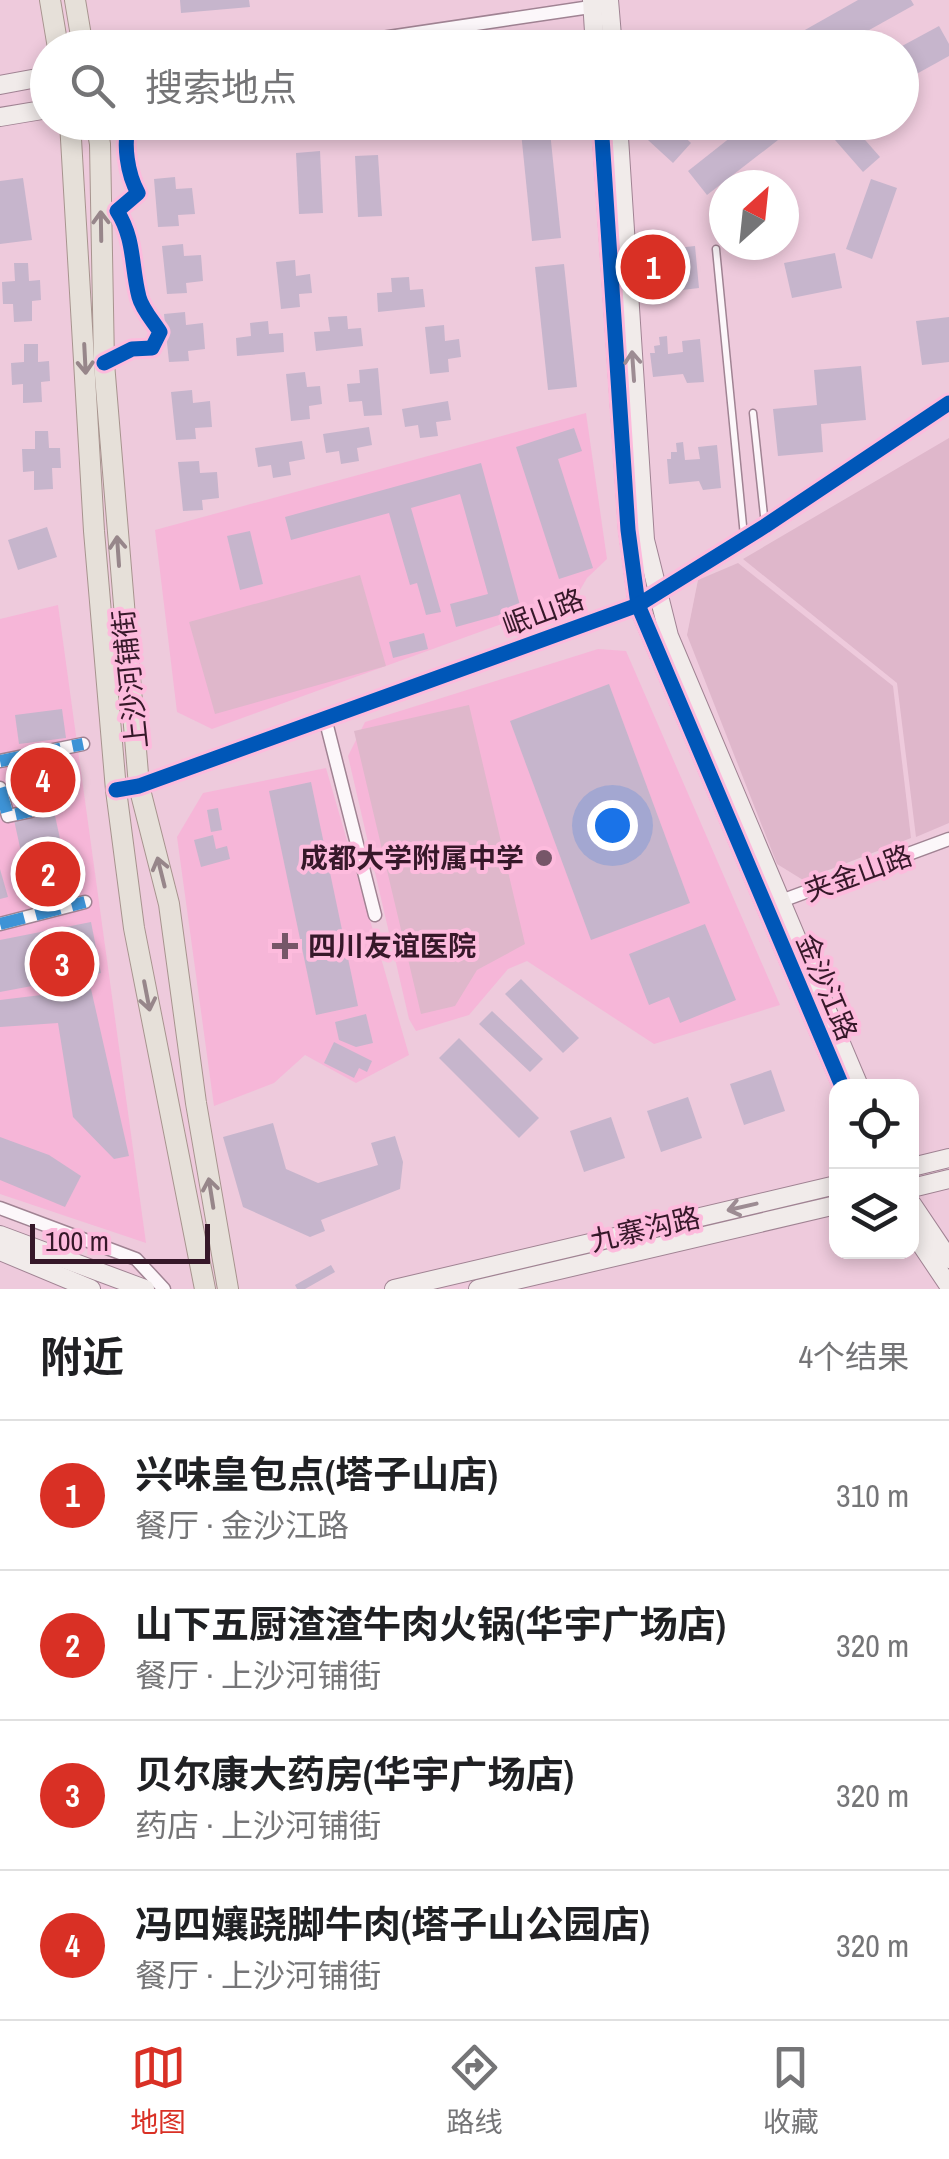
<!DOCTYPE html>
<html lang="zh">
<meta charset="utf-8">
<style>
:root{--surface:#fff;--page:#f6f6f6;--text:#202124;--muted:#757577;--line:#e0e0e0;--accent:#d93025}
body{margin:0;font-family:"Archivo Narrow","Noto Sans SC",sans-serif;background:var(--page);color:var(--text)}
.controls{position:absolute;right:30px;bottom:30px;display:grid;overflow:hidden;border-radius:20px;box-shadow:0 5px 15px #0003}
.controls button{width:90px;height:90px;display:grid;place-items:center;padding:0;border:0;border-bottom:2px solid var(--line);background:var(--surface);color:var(--text);font:50px sans-serif}
.compass{position:absolute;left:709px;top:170px;width:90px;height:90px;border-radius:50%;background:var(--surface);box-shadow:0 5px 15px #0003;rotate:27deg}
.scale{position:absolute;left:30px;bottom:25px;width:180px;box-sizing:border-box;padding-left:10px;border:5px solid #361829;border-top:0;font-size:28px;line-height:35px;white-space:nowrap;color:#361829;-webkit-text-stroke:8px #fdbbdd;paint-order:stroke}
.you{position:absolute;left:612px;top:825px;width:35px;height:35px;margin:-25px;border:8px solid #fff;border-radius:50%;background:#1a73e8;box-shadow:0 0 0 15px #1a73e833}
.badge{display:grid;place-items:center;width:65px;height:65px;border-radius:50%;background:var(--accent);color:#fff;font-size:32px;font-weight:700}
.pin{position:absolute;translate:-50% -50%;border:5px solid #fff;box-shadow:0 2px 10px #0006}
.list{margin:0;padding:0;list-style:none}
h2{display:flex;justify-content:space-between;align-items:center;height:130px;margin:0;padding:0 40px;font-size:42px}
h2 small{font-size:32px;font-weight:400;color:var(--muted)}
.list li{display:grid;grid-template-columns:65px 1fr auto;gap:30px;align-items:center;box-sizing:border-box;height:150px;padding:0 40px;border-top:2px solid var(--line)}
.list b{display:block;font-size:38px;white-space:nowrap}
.list p{margin:0;font-size:32px;white-space:nowrap;color:var(--muted)}
.list em{font-size:32px;font-style:normal;color:var(--muted)}
.icon{flex:none;width:55px;height:55px;fill:none;stroke:currentColor;stroke-width:2;stroke-linecap:round;stroke-linejoin:round}
.map{position:relative;flex:none;width:949px;height:1289px;overflow:hidden}
.search{position:absolute;background:var(--surface);box-shadow:0 5px 15px #0003;left:30px;right:30px;top:30px;height:110px;display:flex;align-items:center;gap:25px;box-sizing:border-box;padding:0 35px;border-radius:55px;color:var(--muted);font-size:38px}
.sheet{height:730px;background:var(--surface)}
nav{display:flex;justify-content:space-around;align-items:center;box-sizing:border-box;height:140px;border-top:2px solid var(--line);background:var(--surface);font-size:28px;color:var(--muted)}
nav a{display:grid;justify-items:center;gap:5px}
nav .on{color:var(--accent)}
.map>svg:first-child{display:block}
.built{fill:#f6b6d8}
.green{fill:#dfb7cb}
.building{fill:#c6b5cc}
.lines{fill:none;stroke-linecap:round;stroke-linejoin:round}
.lane-casing{stroke:#a08393;stroke-width:9}
.street-casing{stroke:#a08393;stroke-width:15}
.secondary-casing{stroke:#a08393;stroke-width:20}
.primary-casing{stroke:#a7948e;stroke-width:22}
.lane{stroke:#fcf7fa;stroke-width:6}
.street{stroke:#fcf7fa;stroke-width:12}
.secondary{stroke:#f1ebea;stroke-width:18}
.primary{stroke:#e6e0d9;stroke-width:20}
.quiet{stroke:#3e93d6;stroke-width:12;stroke-dasharray:25 12;stroke-linecap:butt}
.cycleway-casing{stroke:#fdbbdd;stroke-width:21}
.cycleway{stroke:#0057b8;stroke-width:15}
.oneway{stroke:#97868a}
.oneway2{stroke:#9d8c93}
.poi-dot{fill:#765668;stroke:#fdbbdd;stroke-width:4}
.labels{text-anchor:middle;dominant-baseline:central;stroke-width:8;stroke-linejoin:round;paint-order:stroke}
.street-label{font-size:28px;fill:#361829;stroke:#fdbbdd}
.poi-label{font-size:28px;font-weight:bold;fill:#361829;stroke:#fdbbdd;text-anchor:end}
</style>
<div class="map">
<svg width="949" height="1289" viewBox="0 0 949 1289">
<rect width="100%" height="100%" fill="#eecadc"/>
<g class="built">
<path d="M586 413 607 559 587 578 576 597 212 729 177 712 155 530Z"/>
<path d="M58 605 146 1243 0 1194V619Z"/>
<path d="M598 649 626 651 780 1005 654 1044 527 961 508 969 469 1015 416 1031 409 1019 348 756 365 722Z"/>
<path d="M326 768 409 1055 356 1083 305 1055 274 1083 214 1106 177 837 203 793Z"/>
</g>
<g class="green">
<path d="M949 438V823L916 837 897 683 743 559Z"/>
<path d="M738 563 893 686 911 838 803 880 777 864 687 635 698 580Z"/>
<path d="M360 575 386 666 215 714 189 622Z"/>
<path d="M469 705 525 944 477 970 455 1006 421 1014 354 731Z"/>
</g>
<g class="building">
<path d="M180 0H249L250 7 181 13Z"/>
<path d="M858 0H911L914 5 837 48H773Z"/>
<path d="M939 26 949 44V56L902 82V46Z"/>
<path d="M180 122H284V126L181 131Z"/>
<path d="M520 122H549L561 238 532 241Z"/>
<path d="M642 122H669L691 143 673 163 636 129Z"/>
<path d="M704 122H727L711 133Z"/>
<path d="M750 122H778L787 133 707 195 688 171Z"/>
<path d="M799 122H829L806 136Z"/>
<path d="M852 125 880 157 863 172 835 140Z"/>
<path d="M320 151 323 213 299 214 296 153Z"/>
<path d="M378 155 382 216 358 217 355 156Z"/>
<path d="M175 177 176 189 192 188 195 214 178 215 179 226 158 227 154 179Z"/>
<path d="M23 178 32 240 0 244V181Z"/>
<path d="M871 179 897 188 872 259 846 249Z"/>
<path d="M662 243 664 261 678 259 677 248 695 246 699 288 682 290 678 281 648 284 645 260 650 259 649 253 656 252 655 244Z"/>
<path d="M183 244 184 256 201 255 203 281 186 283 187 293 167 294 162 246Z"/>
<path d="M835 253 842 288 792 298 784 263Z"/>
<path d="M295 260 296 276 310 274 312 293 299 294 300 307 281 309 276 262Z"/>
<path d="M14 263H28L29 281 40 280 41 300 32 301V321L14 322 13 304H3L2 282 15 281Z"/>
<path d="M564 264 577 387 548 390 535 267Z"/>
<path d="M409 277 410 290 423 289 425 307 378 312 377 293 392 292 391 278Z"/>
<path d="M185 312 186 325 203 323 205 349 188 351 189 361 169 362 164 314Z"/>
<path d="M347 316 348 329 361 328 363 346 316 351 314 332 330 331 328 317Z"/>
<path d="M949 317V362L922 365 916 321Z"/>
<path d="M268 321 269 334 283 333 284 352 237 356 236 338 251 336 250 323Z"/>
<path d="M444 325 445 341 459 339 461 357 448 359 449 372 430 374 425 327Z"/>
<path d="M667 336 668 354 683 352 682 341 700 339 704 382 687 383 683 374 653 377 650 353H655L654 346 660 345 659 337Z"/>
<path d="M24 344H38V362L49 361 50 381 41 382 42 402 23 403V384L12 385 11 363 24 362Z"/>
<path d="M861 366 866 420 821 424 823 452 778 456 773 409 817 405 814 370Z"/>
<path d="M378 368 382 415 364 416 362 401 349 402 347 384 360 383 359 370Z"/>
<path d="M305 372 307 387 320 386 322 404 309 406 310 419 291 421 286 374Z"/>
<path d="M192 390 193 403 210 401 212 427 195 428 196 439 176 440 171 392Z"/>
<path d="M448 401 451 420 436 422 438 436 420 438 418 425 405 427 402 409Z"/>
<path d="M369 427 372 445 357 448 359 461 341 464 339 451 326 453 323 434Z"/>
<path d="M574 428 582 451 558 459 593 568 559 579 516 447Z"/>
<path d="M35 431H48L49 448H60L61 468H52L53 489 34 490V471L23 472 22 449H35Z"/>
<path d="M302 441 305 459 289 462 291 475 273 478 271 465 258 467 255 448Z"/>
<path d="M683 442 685 460 700 459 698 447 717 445 721 488 703 490 699 481 669 484 667 459H671V452H677L676 443Z"/>
<path d="M199 461 200 473 217 472 219 498 202 500 203 510 183 511 178 462Z"/>
<path d="M481 463 521 609 456 627 450 604 488 594 460 494 411 508 441 612 426 615 417 583 410 585 389 513 291 540 285 517Z"/>
<path d="M47 527 57 557 18 570 8 540Z"/>
<path d="M250 531 263 584 240 590 227 536Z"/>
<path d="M424 633 428 649 393 658 389 642Z"/>
<path d="M609 684 690 903 591 940 510 721Z"/>
<path d="M62 709 66 738 19 744 15 715Z"/>
<path d="M52 764 57 786 16 796 11 773Z"/>
<path d="M311 782 358 1006 316 1015 269 791Z"/>
<path d="M218 808 222 830 211 832 207 810Z"/>
<path d="M54 811 70 885 30 893 14 820Z"/>
<path d="M213 835 216 849 227 846 230 859 201 867 194 840Z"/>
<path d="M0 869 8 897 0 899Z"/>
<path d="M91 922 101 973 0 992V940Z"/>
<path d="M705 924 736 1000 680 1023 669 997 649 1005 629 954Z"/>
<path d="M521 979 579 1038 563 1053 505 994Z"/>
<path d="M91 989 129 1156 114 1159 73 1117 58 1023 0 1027V1000Z"/>
<path d="M492 1011 543 1059 530 1072 479 1024Z"/>
<path d="M366 1014 373 1043 356 1047 339 1040 335 1022Z"/>
<path d="M459 1038 539 1118 519 1138 439 1058Z"/>
<path d="M334 1042 372 1061 367 1072 359 1068 354 1078 324 1063Z"/>
<path d="M771 1070 785 1111 744 1125 730 1084Z"/>
<path d="M688 1097 702 1138 661 1152 647 1111Z"/>
<path d="M611 1117 625 1158 584 1172 570 1131Z"/>
<path d="M273 1123 286 1169 318 1183 378 1165 371 1143 395 1136 403 1162 400 1189 321 1220 325 1231 310 1237 243 1207 223 1137Z"/>
<path d="M0 1137 49 1155 81 1176 65 1207 0 1180Z"/>
<path d="M331 1265 335 1272 305 1289H297L295 1285Z"/>
</g>
<g class="lines">
<g class="lane-casing">
<g id="lane">
<path d="M716 249 744 536"/>
<path d="M753 413 765 525"/>
</g>
</g>
<g class="street-casing">
<g id="street">
<path d="M315 48 597 6"/>
<path d="M325 718 375 915"/>
<path d="M0 761 83 744"/>
<path d="M133 787 638 605 765 526 949 403"/>
<path d="M0 788 8 816 31 811"/>
<path d="M773 904 949 839"/>
<path d="M0 924 85 902"/>
<path d="M0 1208 136 1259 164 1289"/>
</g>
</g>
<g class="secondary-casing">
<g id="secondary">
<path d="M592 0 595 48"/>
<path d="M609 0 613 48"/>
<path d="M0 85 48 76"/>
<path d="M0 117 48 109"/>
<path d="M601 122 628 530 638 605 842 1086"/>
<path d="M618 122 645 540 669 636 859 1086"/>
<path d="M912 1167 949 1158"/>
<path d="M912 1188 949 1179"/>
<path d="M912 1204 949 1259"/>
<path d="M912 1231 949 1286"/>
<path d="M0 1235 145 1289"/>
<path d="M0 1251 91 1289"/>
<path d="M394 1289 836 1185"/>
<path d="M478 1289 836 1205"/>
</g>
</g>
<g class="primary-casing">
<g id="primary">
<path d="M50 0 58 48"/>
<path d="M75 0 83 48"/>
<path d="M70 122 94 531 116 790 134 928 205 1289"/>
<path d="M96 122 100 144 104 363 139 786 169 904 196 1103 228 1289"/>
</g>
</g>
<use href="#lane" class="lane"/>
<use href="#street" class="street"/>
<use href="#secondary" class="secondary"/>
<use href="#primary" class="primary"/>
<g class="quiet">
<path d="M0 761 83 744"/>
<path d="M0 788 8 816 31 811"/>
<path d="M0 924 85 902"/>
</g>
<g class="cycleway-casing">
<g id="cycleway">
<path d="M601 122 628 530 638 605 842 1086"/>
<path d="M104 363 132 349 152 348 160 332C153 321 142 309 139 297 131 266 135 239 117 211L138 193C128 175 122 143 130 122"/>
<path d="M116 790 139 786 638 605 765 526 949 403"/>
</g>
</g>
<use href="#cycleway" class="cycleway"/>
</g>
<defs><path id="oneway-shaft" d="M-6 0H5M1.5-3L5.5 0L1.5 3" fill="none" stroke-width="1.6" stroke-linecap="round" stroke-linejoin="round" transform="scale(2.5)"/></defs>
<g class="oneway">
<use href="#oneway-shaft" transform="translate(101 226) rotate(-91)"/>
<use href="#oneway-shaft" transform="translate(85 359) rotate(87)"/>
<use href="#oneway-shaft" transform="translate(118 551) rotate(-94)"/>
<use href="#oneway-shaft" transform="translate(161 872) rotate(-104)"/>
<use href="#oneway-shaft" transform="translate(147 996) rotate(79)"/>
<use href="#oneway-shaft" transform="translate(211 1193) rotate(-99)"/>
</g>
<g class="oneway2">
<use href="#oneway-shaft" transform="translate(633 366) rotate(-94)"/>
<use href="#oneway-shaft" transform="translate(742 1207) rotate(167)"/>
</g>
<g class="poi-dot">
<circle cx="544" cy="858" r="10"/>
<path d="M280 931h10v10h10v10h-10v10h-10v-10h-10v-10h10z"/>
</g>
<g class="labels">
<g class="street-label">
<text transform="translate(543 612) rotate(-20)">岷山路</text>
<text transform="translate(130 679) rotate(-96)">上沙河铺街</text>
<text transform="translate(858 873) rotate(-20)">夹金山路</text>
<text transform="translate(827 987) rotate(67)">金沙江路</text>
<text transform="translate(645 1229) rotate(-13)">九寨沟路</text>
</g>
<g class="poi-label">
<text x="524" y="858">成都大学附属中学</text>
<text x="308" y="946" text-anchor="start">四川友谊医院</text>
</g>
</g>
</svg>
<div class="controls">
<button><svg class="icon" aria-label="locate" viewBox="0 0 24 24"><circle cx="12" cy="12" r="6"/><path d="M12 2v4M12 18v4M2 12h4M18 12h4"/></svg></button>
<button><svg class="icon" aria-label="layers" viewBox="0 0 24 24"><path d="M12 4l9 5-9 5-9-5zM3 14l9 5 9-5"/></svg></button>
</div>
<svg class="compass" viewBox="-18 -18 36 36"><path d="M0-13l5 13h-10z" fill="#e53935"/><path d="M0 13l5-13h-10z" fill="#757577"/></svg>
<div class="scale">100 m</div>
<div class="you"></div>
<div class="pin badge" style="left:653px;top:267px">1</div>
<div class="pin badge" style="left:48px;top:874px">2</div>
<div class="pin badge" style="left:62px;top:964px">3</div>
<div class="pin badge" style="left:43px;top:780px">4</div>
<div class="search"><svg class="icon" aria-label="search" viewBox="0 0 24 24"><circle cx="10" cy="10" r="6"/><path d="M15 15l6 6"/></svg>搜索地点</div>
</div>
<section class="sheet">
<h2>附近<small>4个结果</small></h2>
<ul class="list">
<li><span class="badge">1</span><div><b>兴味皇包点(塔子山店)</b><p>餐厅 · 金沙江路</p></div><em>310 m</em></li>
<li><span class="badge">2</span><div><b>山下五厨渣渣牛肉火锅(华宇广场店)</b><p>餐厅 · 上沙河铺街</p></div><em>320 m</em></li>
<li><span class="badge">3</span><div><b>贝尔康大药房(华宇广场店)</b><p>药店 · 上沙河铺街</p></div><em>320 m</em></li>
<li><span class="badge">4</span><div><b>冯四孃跷脚牛肉(塔子山公园店)</b><p>餐厅 · 上沙河铺街</p></div><em>320 m</em></li>
</ul>
</section>
<nav>
<a class="on"><svg class="icon" aria-label="map" viewBox="0 0 24 24"><path d="M3 6l6-2 6 2 6-2v14l-6 2-6-2-6 2zM9 4v14M15 6v14"/></svg>地图</a>
<a><svg class="icon" aria-label="directions" viewBox="0 0 24 24"><path d="M12 3l9 9-9 9-9-9zM9 14v-3h6M13 9l2 2-2 2"/></svg>路线</a>
<a><svg class="icon" aria-label="saved" viewBox="0 0 24 24"><path d="M7 4h10v16l-5-4-5 4z"/></svg>收藏</a>
</nav>
